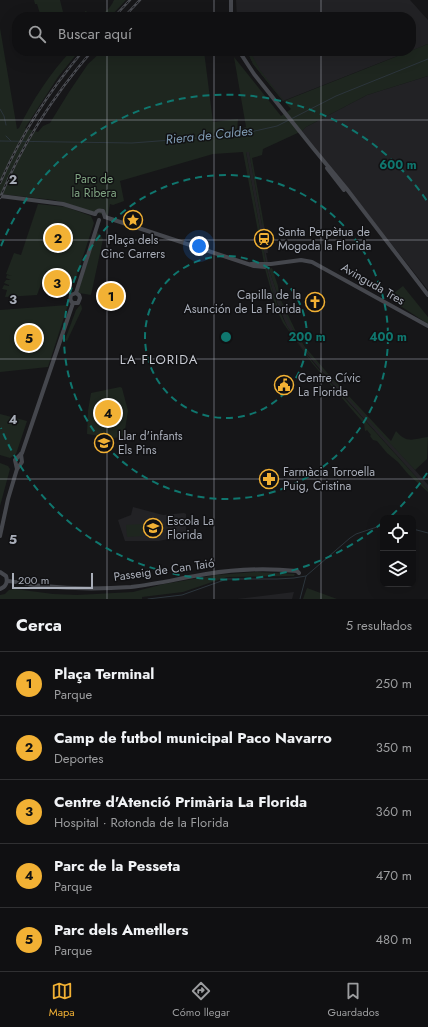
<!DOCTYPE html>
<html lang="es">
<meta charset="utf-8">
<style>
:root{--surface:#101012;--page:#19191b;--text:#f1f3f6;--muted:#9c9d9f;--line:#303032;--accent:#f2b134}
body{margin:0;font-family:Jost,sans-serif;background:var(--page);color:var(--text)}
.controls{position:absolute;right:12px;bottom:12px;display:grid;overflow:hidden;border-radius:8px;box-shadow:0 4px 16px #0002}
.controls button{width:36px;height:36px;display:grid;place-items:center;padding:0;border:0;border-bottom:1px solid var(--line);background:var(--surface);color:var(--text);font:20px sans-serif}
.scale{position:absolute;left:12px;bottom:10px;width:81px;box-sizing:border-box;padding-left:4px;border:2px solid #a8adb8;border-top:0;font-size:11px;line-height:14px;white-space:nowrap;color:#a8adb8;-webkit-text-stroke:3px #111113;paint-order:stroke}
.you{position:absolute;left:199px;top:246px;width:14px;height:14px;margin:-10px;border:3px solid #fff;border-radius:50%;background:#1a73e8;box-shadow:0 0 0 6px #1a73e833}
.badge{display:grid;place-items:center;width:26px;height:26px;border-radius:50%;background:var(--accent);color:#111;font-size:13px;font-weight:700}
.pin{position:absolute;translate:-50% -50%;border:2px solid #fff;box-shadow:0 1px 4px #0006}
.list{margin:0;padding:0;list-style:none}
h2{display:flex;justify-content:space-between;align-items:center;height:52px;margin:0;padding:0 16px;font-size:17px}
h2 small{font-size:13px;font-weight:400;color:var(--muted)}
.list li{display:grid;grid-template-columns:26px 1fr auto;gap:12px;align-items:center;box-sizing:border-box;height:64px;padding:0 16px;border-top:1px solid var(--line)}
.list b{display:block;font-size:15px;white-space:nowrap}
.list p{margin:0;font-size:13px;white-space:nowrap;color:var(--muted)}
.list em{font-size:13px;font-style:normal;color:var(--muted)}
.icon{flex:none;width:22px;height:22px;fill:none;stroke:currentColor;stroke-width:2;stroke-linecap:round;stroke-linejoin:round}
.map{position:relative;flex:none;width:428px;height:599px;overflow:hidden}
.search{position:absolute;background:var(--surface);box-shadow:0 4px 16px #0002;left:12px;right:12px;top:12px;height:44px;display:flex;align-items:center;gap:10px;box-sizing:border-box;padding:0 14px;border-radius:16px;color:var(--muted);font-size:15px}
.sheet{height:372px;background:var(--surface)}
nav{display:flex;justify-content:space-around;align-items:center;box-sizing:border-box;height:56px;border-top:1px solid var(--line);background:var(--surface);font-size:11px;color:var(--muted)}
nav a{display:grid;justify-items:center;gap:2px}
nav .on{color:var(--accent)}
.map>svg:first-child{display:block}
.built{fill:#222225}
.green{fill:#1e261f}
.lines{fill:none;stroke-linecap:round;stroke-linejoin:round}
.stream{stroke:#2c353c;stroke-width:1}
.secondary{stroke:#45474d;stroke-width:4}
.rail-casing{stroke:#4a4c52;stroke-width:2.5}
.rail{stroke:#111113;stroke-width:1;stroke-dasharray:3;stroke-linecap:butt}
.grid{fill:none;stroke:#a8adb8;stroke-width:1;stroke-opacity:0.55}
.ring{fill:none;stroke:#0f766e;stroke-width:2;stroke-dasharray:7 5}
.labels{text-anchor:middle;dominant-baseline:central;stroke-width:3;stroke-linejoin:round;paint-order:stroke}
.park-label{font-size:12px;fill:#7fa381;stroke:#111113}
.poi-label{font-size:12px;fill:#a8adb8;stroke:#111113;text-anchor:start}
.street-label{font-size:12px;fill:#a8adb8;stroke:#111113}
.water-label{font-size:13px;font-style:italic;fill:#7f9bb3;stroke:#111113}
.neighbourhood-label{font-size:13px;letter-spacing:1px;fill:#c9ccd4;stroke:#111113}
.grid-label{font-size:13px;text-anchor:middle;font-weight:bold;fill:#a8adb8;stroke:#111113;stroke-width:3;stroke-linejoin:round;paint-order:stroke}
.centre{fill:#0f766e;stroke:#111113;stroke-width:2}
.ring-label{font-size:12px;text-anchor:middle;font-weight:bold;fill:#0f766e;stroke:#111113;stroke-width:3;stroke-linejoin:round;paint-order:stroke}
</style>
<div class="map">
<svg width="428" height="599" viewBox="0 0 428 599">
<rect width="100%" height="100%" fill="#161618"/>
<g class="built">
<path d="M236 0H410L428 20V44L411 51V17H237Z"/>
<path d="M247 51H410L283 101 253 64Z"/>
<path d="M428 76V290L302 131 306 127 367 95Z"/>
<path d="M249 151 262 225H264L268 253H266L268 263H266L246 152Z"/>
<path d="M267 269H269L276 290 293 329 307 352 415 470 428 485V490L331 382 301 347 287 326 280 310 273 292Z"/>
<path d="M133 507 163 515 184 513 186 514V535L159 541H125L118 520 131 515Z"/>
<path d="M294 592 292 599H237Z"/>
</g>
<g class="green">
<path d="M34 0H60L64 16 41 17 37 4H35Z"/>
<path d="M114 0H126L110 17H85V11C99 16 107 15 114 0Z"/>
<path d="M0 28 17 129 19 128C32 101 50 73 71 51H79L58 77 25 128 38 132 43 126 50 123 69 92 88 64 102 51H204L213 122 238 119 237 130 246 127 234 57 281 116 291 109 284 101H283L253 64 247 51H250L260 70 284 101 428 44V76L367 95 306 127 302 131 263 149 262 155 252 158 264 225H262L249 152H246L266 263H264L243 152 213 154 120 181 124 201 113 205 110 204 108 216 54 200 0 194Z"/>
<path d="M38 204 66 207 91 216 94 223 75 281 46 271 37 295 5 297 7 290 2 289 4 285 9 286V285L4 283 6 280H11L6 278 7 275 12 276 6 274 14 253 21 255Z"/>
<path d="M97 232 103 239 91 295 79 293 78 292Z"/>
<path d="M272 268 278 286 279 296 297 334 305 347 330 376 391 441 396 431C407 444 413 439 428 437L427 459 415 470C388 441 360 412 334 382 322 369 310 357 300 342 286 319 277 294 269 269Z"/>
<path d="M265 269H267C272 289 277 308 287 326 303 354 327 378 348 402 375 431 401 461 428 490V492L408 474 398 462 387 453 377 441 373 440 370 436 371 435 367 430 365 431 364 424 360 419 312 363 283 323 276 308Z"/>
<path d="M403 286 428 317V324L396 303 393 294Z"/>
<circle cx="111" cy="297" r="7"/>
<path d="M81 304 82 309 67 341 65 340 76 310Z"/>
<path d="M68 305 48 367 0 372V310Z"/>
<path d="M120 387 122 388 128 411 124 436 114 438 87 434 88 411 91 393Z"/>
<path d="M0 414 27 421 16 454 10 458 0 455Z"/>
<path d="M0 463 8 466 10 469 0 506Z"/>
<path d="M143 524V536L127 537 126 525Z"/>
<path d="M257 572 295 574 294 576 227 577 183 592 142 597V599H0V595L5 594 9 590 15 589 53 594 77 595 133 592 164 584 217 575Z"/>
<path d="M307 588 337 599H303Z"/>
</g>
<g class="lines">
<g class="stream">
<path d="M0 109 4 116 6 125"/>
<path d="M291 119 336 96 428 59"/>
<path d="M6 136 11 141"/>
<path d="M0 141 132 143 237 135 277 126 289 120"/>
<path d="M413 529 428 533"/>
<path d="M148 599 182 595 227 579H277L294 578 306 576"/>
<path d="M300 599 306 576 350 538 356 534 383 525"/>
</g>
<g class="secondary">
<path d="M231 0V17"/>
<path d="M239 51 254 74 313 148 346 188 428 295"/>
<path d="M327 168 344 190"/>
<path d="M0 196 63 204 95 214"/>
<path d="M95 214C97 210 99 210 103 211L105 217"/>
<path d="M105 217 254 266 265 267"/>
<path d="M251 264H271L301 260 312 262 428 326"/>
<path d="M76 293 99 220"/>
<path d="M73 303H78L80 298 79 295 76 293"/>
<path d="M73 303C70 301 70 299 71 295L76 293"/>
<path d="M17 469 15 460 22 453 73 303"/>
<path d="M0 536 8 499 17 469 22 462 21 454"/>
<path d="M0 572 6 576C8 582 6 587 0 589"/>
<path d="M7 581C19 582 31 585 43 586 72 589 102 589 131 587 157 584 181 578 206 574 236 569 267 568 297 571L299 573"/>
</g>
<g class="rail-casing">
<g id="rail">
<path d="M114 17 130 0"/>
<path d="M124 17 140 0"/>
<path d="M0 183C21 135 49 91 83 51"/>
<path d="M0 198C22 144 54 95 92 51"/>
</g>
</g>
<use href="#rail" class="rail"/>
</g>
<path class="grid" d="M107 0V17M214 0V17M321 0V17M107 51V599M214 51V599M321 51V599M0 120H428M0 240H428M0 359H428M0 479H428"/>
<g class="ring">
<circle cx="226" cy="337" r="81"/>
<circle cx="226" cy="337" r="162"/>
<path d="M427 473A243 243 0 0 1 389 518M382 523A243 243 0 0 1 1 428M1 246A243 243 0 0 1 427 201"/>
</g>
<defs>
<g id="sight-ring" transform="scale(1)"><circle r="9.5" fill="#111113" stroke="#f2b134" stroke-width="1.5"/><path d="M0-6L1.8-2.2L6-1.7L2.9 1.2L3.7 5.4L0 3.3L-3.7 5.4L-2.9 1.2L-6-1.7L-1.8-2.2Z" fill="#f2b134"/></g>
<g id="station-ring" transform="scale(1)"><circle r="9.5" fill="#111113" stroke="#f2b134" stroke-width="1.5"/><path d="M-3-6H3Q5-6 5-4V2Q5 4 3 4L4.5 6H3L1.5 4h-3L-3 6H-4.5L-3 4Q-5 4-5 2V-4Q-5-6-3-6ZM-3.5-4v3h7v-3ZM-3.5 1v1.5H-2V1ZM2 1v1.5H3.5V1Z" fill="#f2b134"/></g>
<g id="church-ring" transform="scale(1)"><circle r="9.5" fill="#111113" stroke="#f2b134" stroke-width="1.5"/><path d="M-1.2-6h2.4v3.5h3.3v2.4h-3.3V6h-2.4V-.1h-3.3v-2.4h3.3Z" fill="#f2b134"/></g>
<g id="civic-ring" transform="scale(1)"><circle r="9.5" fill="#111113" stroke="#f2b134" stroke-width="1.5"/><path d="M-.6-6.5H3V-4.5H.6V-3L4-1V1h2V6H-6V1h2V-1L-.6-3ZM-1.2 2.5V6h2.4V2.5Z" fill="#f2b134"/></g>
<g id="school-ring" transform="scale(1)"><circle r="9.5" fill="#111113" stroke="#f2b134" stroke-width="1.5"/><path d="M0-5L7-2L0 1L-7-2ZM-4 1L0 2.5L4 1V4Q0 6-4 4Z" fill="#f2b134"/></g>
<g id="pharmacy-ring" transform="scale(1)"><circle r="9.5" fill="#111113" stroke="#f2b134" stroke-width="1.5"/><path d="M-2-6h4v4h4v4h-4v4h-4v-4h-4v-4h4Z" fill="#f2b134"/></g>
</defs>
<g fill-rule="evenodd">
<use href="#sight-ring" x="133" y="220"/>
<use href="#station-ring" x="264" y="239"/>
<use href="#church-ring" x="315" y="302"/>
<use href="#civic-ring" x="284" y="385"/>
<use href="#school-ring" x="104" y="443"/>
<use href="#pharmacy-ring" x="269" y="479"/>
<use href="#school-ring" x="153" y="528"/>
</g>
<g class="labels">
<g class="park-label">
<text x="94" y="179">Parc de<tspan x="94" dy="14">la Ribera</tspan></text>
</g>
<g class="poi-label">
<text x="278" y="232">Santa Perpètua de<tspan x="278" dy="14">Mogoda la Florida</tspan></text>
<text x="133" y="240" text-anchor="middle">Plaça dels<tspan x="133" dy="14">Cinc Carrers</tspan></text>
<text x="301" y="295" text-anchor="end">Capilla de la<tspan x="301" dy="14">Asunción de La Florida</tspan></text>
<text x="298" y="378">Centre Cívic<tspan x="298" dy="14">La Florida</tspan></text>
<text x="118" y="436">Llar d'infants<tspan x="118" dy="14">Els Pins</tspan></text>
<text x="283" y="472">Farmàcia Torroella<tspan x="283" dy="14">Puig, Cristina</tspan></text>
<text x="167" y="521">Escola La<tspan x="167" dy="14">Florida</tspan></text>
</g>
<g class="street-label">
<text transform="translate(373 284) rotate(30)">Avinguda Tres</text>
<text transform="translate(164 570) rotate(-8)">Passeig de Can Taió</text>
</g>
<g class="water-label">
<text transform="translate(209 135) rotate(-6)">Riera de Caldes</text>
</g>
<g class="neighbourhood-label">
<text x="159" y="359">LA FLORIDA</text>
</g>
</g>
<g class="grid-label">
<text x="13" y="184">2</text>
<text x="13" y="304">3</text>
<text x="13" y="424">4</text>
<text x="13" y="544">5</text>
</g>
<circle cx="226" cy="337" r="6" class="centre"/>
<g class="ring-label">
<text x="398" y="169">600 m</text>
<text x="307" y="341">200 m</text>
<text x="388" y="341">400 m</text>
</g>
</svg>
<div class="controls">
<button><svg class="icon" aria-label="locate" viewBox="0 0 24 24"><circle cx="12" cy="12" r="6"/><path d="M12 2v4M12 18v4M2 12h4M18 12h4"/></svg></button>
<button><svg class="icon" aria-label="layers" viewBox="0 0 24 24"><path d="M12 4l9 5-9 5-9-5zM3 14l9 5 9-5"/></svg></button>
</div>
<div class="scale">200 m</div>
<div class="you"></div>
<div class="pin badge" style="left:111px;top:296px">1</div>
<div class="pin badge" style="left:58px;top:238px">2</div>
<div class="pin badge" style="left:57px;top:283px">3</div>
<div class="pin badge" style="left:108px;top:413px">4</div>
<div class="pin badge" style="left:29px;top:338px">5</div>
<div class="search"><svg class="icon" aria-label="search" viewBox="0 0 24 24"><circle cx="10" cy="10" r="6"/><path d="M15 15l6 6"/></svg>Buscar aquí</div>
</div>
<section class="sheet">
<h2>Cerca<small>5 resultados</small></h2>
<ul class="list">
<li><span class="badge">1</span><div><b>Plaça Terminal</b><p>Parque</p></div><em>250 m</em></li>
<li><span class="badge">2</span><div><b>Camp de futbol municipal Paco Navarro</b><p>Deportes</p></div><em>350 m</em></li>
<li><span class="badge">3</span><div><b>Centre d'Atenció Primària La Florida</b><p>Hospital · Rotonda de la Florida</p></div><em>360 m</em></li>
<li><span class="badge">4</span><div><b>Parc de la Pesseta</b><p>Parque</p></div><em>470 m</em></li>
<li><span class="badge">5</span><div><b>Parc dels Ametllers</b><p>Parque</p></div><em>480 m</em></li>
</ul>
</section>
<nav>
<a class="on"><svg class="icon" aria-label="map" viewBox="0 0 24 24"><path d="M3 6l6-2 6 2 6-2v14l-6 2-6-2-6 2zM9 4v14M15 6v14"/></svg>Mapa</a>
<a><svg class="icon" aria-label="directions" viewBox="0 0 24 24"><path d="M12 3l9 9-9 9-9-9zM9 14v-3h6M13 9l2 2-2 2"/></svg>Cómo llegar</a>
<a><svg class="icon" aria-label="saved" viewBox="0 0 24 24"><path d="M7 4h10v16l-5-4-5 4z"/></svg>Guardados</a>
</nav>
